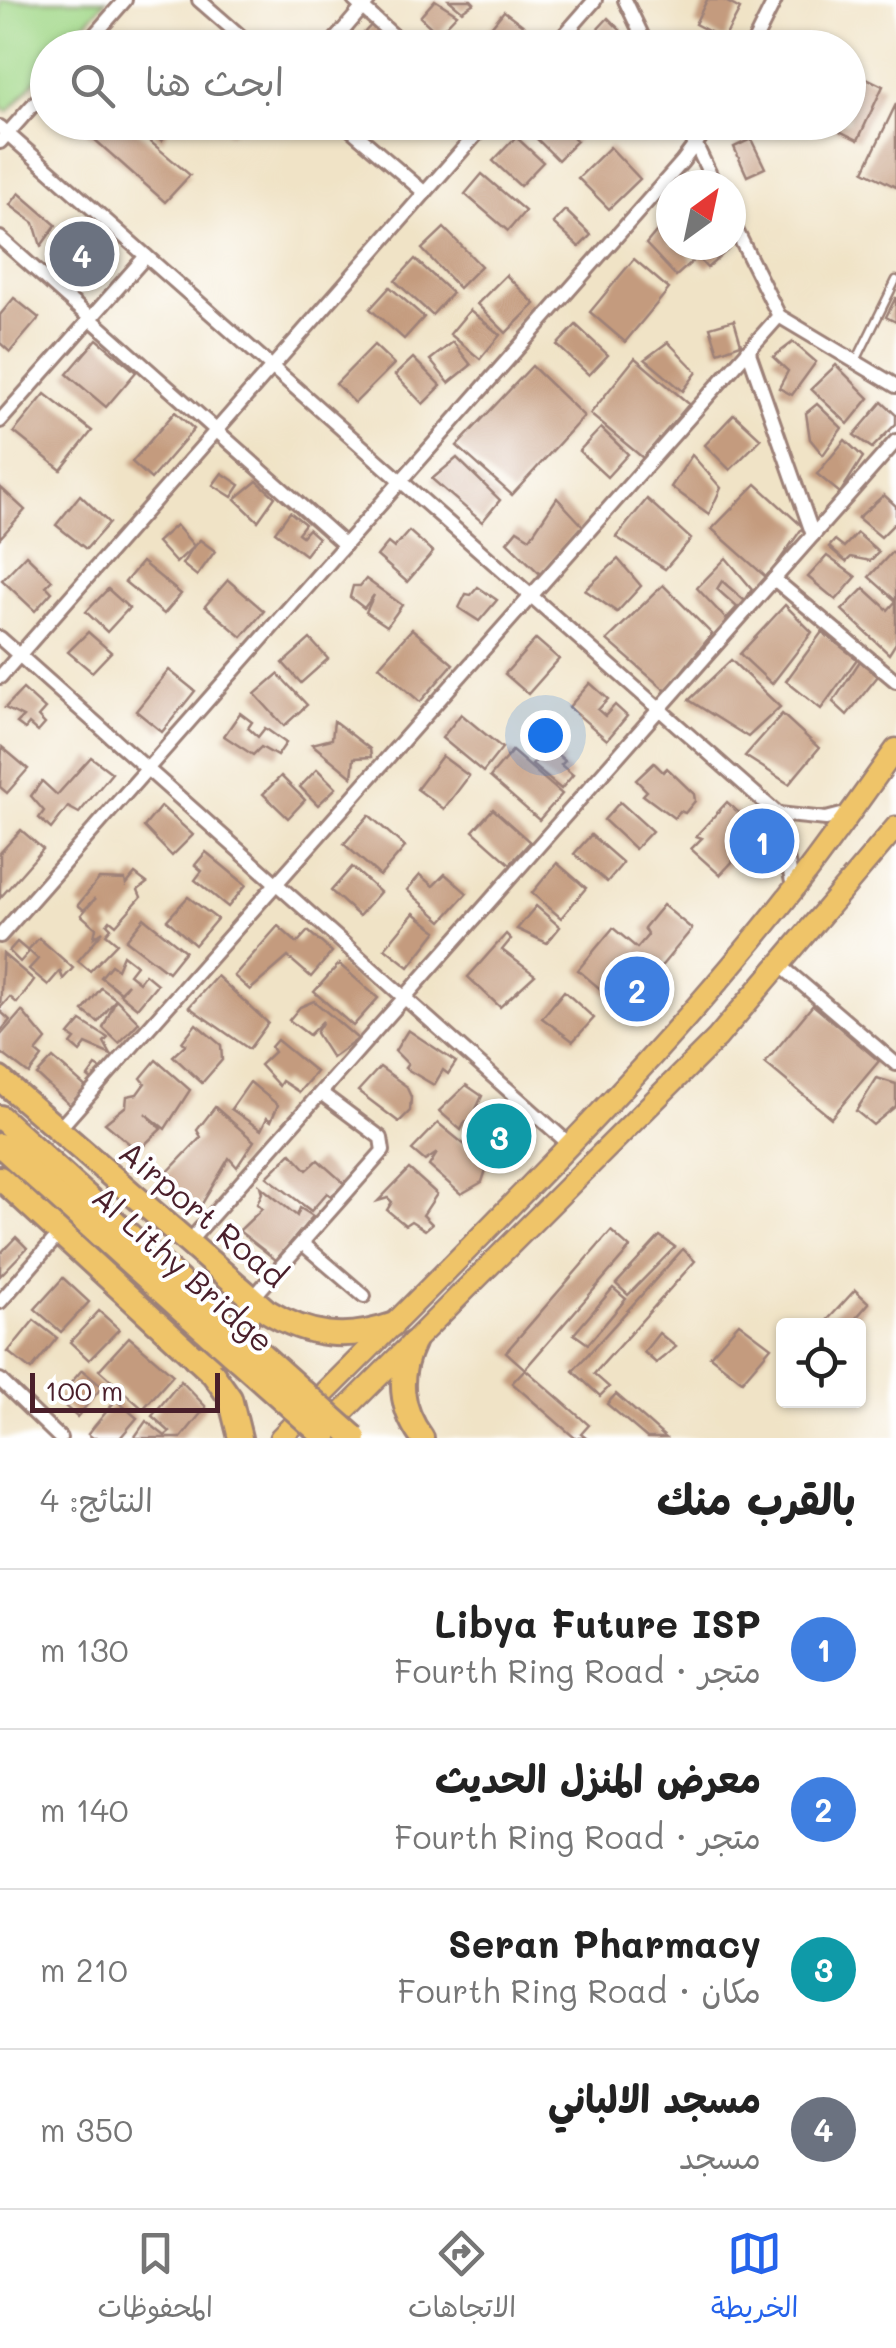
<!DOCTYPE html>
<html lang="ar">
<meta charset="utf-8">
<style>
:root{--surface:#fff;--page:#f2f2f2;--text:#222;--muted:#767676;--line:#e0e0e0;--accent:#2563eb}
body{margin:0;font-family:Mali,"Playpen Sans Arabic",sans-serif;background:var(--page);color:var(--text);direction:rtl}
.controls{position:absolute;right:30px;bottom:30px;display:grid;overflow:hidden;border-radius:10px;box-shadow:0 2px 8px #0004}
.controls button{width:90px;height:90px;display:grid;place-items:center;padding:0;border:0;border-bottom:2px solid var(--line);background:var(--surface);color:var(--text);font:50px sans-serif}
.compass{position:absolute;left:656px;top:170px;width:90px;height:90px;border-radius:50%;background:var(--surface);box-shadow:0 2px 8px #0004;rotate:33deg}
.scale{position:absolute;left:30px;bottom:25px;width:190px;box-sizing:border-box;padding-left:10px;border:5px solid #4a1f2b;border-top:0;font-size:28px;line-height:35px;white-space:nowrap;color:#4a1f2b;-webkit-text-stroke:8px #fff;paint-order:stroke}
.you{position:absolute;left:545px;top:735px;width:35px;height:35px;margin:-25px;border:8px solid #fff;border-radius:50%;background:#1a73e8;box-shadow:0 0 0 15px #1a73e833}
.badge{display:grid;place-items:center;width:65px;height:65px;border-radius:50%;background:var(--accent);color:#fff;font-size:32px;font-weight:700}
.pin{position:absolute;translate:-50% -50%;border:5px solid #fff;box-shadow:0 2px 10px #0006}
.list{margin:0;padding:0;list-style:none}
h2{display:flex;justify-content:space-between;align-items:center;height:130px;margin:0;padding:0 40px;font-size:42px}
h2 small{font-size:32px;font-weight:400;color:var(--muted)}
.list li{display:grid;grid-template-columns:65px 1fr auto;gap:30px;align-items:center;box-sizing:border-box;height:160px;padding:0 40px;border-top:2px solid var(--line)}
.list b{display:block;font-size:38px;white-space:nowrap}
.list p{margin:0;font-size:32px;white-space:nowrap;color:var(--muted)}
.list em{font-size:32px;font-style:normal;color:var(--muted)}
.icon{flex:none;width:55px;height:55px;fill:none;stroke:currentColor;stroke-width:2;stroke-linecap:round;stroke-linejoin:round}
.map{position:relative;flex:none;width:896px;height:1438px;overflow:hidden;direction:ltr}
.search{position:absolute;background:var(--surface);box-shadow:0 2px 8px #0004;left:30px;right:30px;top:30px;height:110px;display:flex;align-items:center;gap:25px;box-sizing:border-box;padding:0 35px;border-radius:55px;color:var(--muted);font-size:38px}
.sheet{height:770px;background:var(--surface)}
nav{display:flex;justify-content:space-around;align-items:center;box-sizing:border-box;height:140px;border-top:2px solid var(--line);background:var(--surface);font-size:28px;color:var(--muted)}
nav a{display:grid;justify-items:center;gap:5px}
nav .on{color:var(--accent)}
.map>svg:first-child{display:block}
.green{fill:#a2d889;stroke:#767c5a;stroke-width:2.5}
.building{fill:#c49b7e}
.lines{fill:none;stroke-linecap:round;stroke-linejoin:round}
.lane-casing{stroke:#9d8178;stroke-width:11}
.street-casing{stroke:#9d8178;stroke-width:18}
.primary-casing{stroke:#9d8178;stroke-width:25}
.highway-casing{stroke:#9d8178;stroke-width:28}
.lane{stroke:#fff;stroke-width:6}
.street{stroke:#fff;stroke-width:12}
.primary{stroke:#efc469;stroke-width:20}
.highway{stroke:#efc469;stroke-width:22}
.highway-bridge-casing{stroke:#9d8178;stroke-width:28;stroke-linecap:butt}
.highway-bridge{stroke:#efc469;stroke-width:22}
.labels{text-anchor:middle;dominant-baseline:central;stroke-width:8;stroke-linejoin:round;paint-order:stroke}
.street-label{font-size:32px;fill:#4a1f2b;stroke:#fff}
</style>
<div class="map">
<svg width="896" height="1438" viewBox="0 0 896 1438">
<rect width="100%" height="100%" fill="#fff"/>
<filter id="ink" filterUnits="userSpaceOnUse"><feTurbulence type="fractalNoise" baseFrequency=".01" numOctaves="2"/><feDisplacementMap in="SourceGraphic" scale="20" xChannelSelector="R" yChannelSelector="G"/><feConvolveMatrix kernelMatrix="1 2 1 2 8 2 1 2 1" color-interpolation-filters="sRGB"/></filter>
<filter id="wash" filterUnits="userSpaceOnUse"><feTurbulence type="fractalNoise" baseFrequency=".0048" numOctaves="4" result="noise"/><feDisplacementMap in="SourceGraphic" scale="40" xChannelSelector="R" yChannelSelector="G"/><feGaussianBlur stdDeviation="2.25" result="paint"/><feColorMatrix in="noise" values="0 0 0 0 0 0 0 0 0 0 0 0 0 0 0 0 0 1.4 0 .05"/><feComposite in="paint" operator="in"/></filter>
<g filter="url(#wash)">
<rect width="100%" height="100%" fill="#f0e3c6"/>
<path class="green" d="M0 0H106L64 47 48 48 47 67 8 112 0 106Z"/>
<g id="blocks">
<g class="building">
<path d="M435 0 457 14 438 34 420 17Z"/>
<path d="M449 0H471L474 3 462 11Z"/>
<path d="M707 0H723L740 9 724 39 695 24Z"/>
<path d="M504 11 537 36 528 48H507L487 32Z"/>
<path d="M608 18 628 38 619 48H611L595 32Z"/>
<path d="M375 21 391 37 381 48H350Z"/>
<path d="M173 36 187 48H163Z"/>
<path d="M852 71 883 86 858 140 821 122H849Z"/>
<path d="M896 104V187L864 171Z"/>
<path d="M90 122H127L190 175 165 202 84 130Z"/>
<path d="M141 122H172L162 141Z"/>
<path d="M217 122H240L230 134Z"/>
<path d="M436 122H467L453 138Z"/>
<path d="M541 122H559L577 141 558 160 531 133Z"/>
<path d="M516 137 543 162 520 186 493 161Z"/>
<path d="M751 139 765 168 747 176 734 147Z"/>
<path d="M610 147 640 179 609 209 578 178Z"/>
<path d="M482 174 525 211 508 231 465 194Z"/>
<path d="M19 193 56 225 41 246 34 223 10 205Z"/>
<path d="M565 210 591 235 579 247 553 223Z"/>
<path d="M671 214V245H685L693 261 676 276 646 244Z"/>
<path d="M444 228 481 266 459 288 422 249Z"/>
<path d="M89 231 104 268 71 280 60 240Z"/>
<path d="M694 245H725L729 249 707 268 690 249Z"/>
<path d="M415 259 452 293 432 315 395 281Z"/>
<path d="M634 259 669 289 625 342 590 312Z"/>
<path d="M506 275 535 304 506 333 477 304Z"/>
<path d="M390 287 424 317 404 339 370 309Z"/>
<path d="M896 297V322L886 317Z"/>
<path d="M14 298 39 318 10 352 0 343V315Z"/>
<path d="M470 310 500 335 480 359 450 334Z"/>
<path d="M734 320 741 344 718 352 710 327Z"/>
<path d="M576 325 608 355 589 375 557 345Z"/>
<path d="M97 339 136 372 106 407 67 374Z"/>
<path d="M453 342 471 365 449 383 430 360Z"/>
<path d="M668 342 697 372 683 391 645 359Z"/>
<path d="M793 342 816 362 792 395 779 388 788 371 773 357Z"/>
<path d="M374 345 394 364 355 403 336 384Z"/>
<path d="M413 358 441 386 423 404 395 375Z"/>
<path d="M635 358 689 404 643 458 590 414Z"/>
<path d="M836 365 869 398 848 424 811 389Z"/>
<path d="M532 366 584 416 512 495 457 446Z"/>
<path d="M45 394 92 431 61 470 14 432Z"/>
<path d="M882 402 896 415V424L872 448 854 435Z"/>
<path d="M817 404 842 428 823 455 810 439 806 413Z"/>
<path d="M175 412 194 429 151 479 132 462Z"/>
<path d="M734 414 761 439 730 470 705 445Z"/>
<path d="M601 428 628 454 607 477 579 451Z"/>
<path d="M845 440 863 457 840 493 817 474Z"/>
<path d="M692 455 721 488 709 514 671 487Z"/>
<path d="M457 458 500 500 482 522 432 479Z"/>
<path d="M222 473 240 485 232 497 213 485Z"/>
<path d="M257 481 275 497 258 521 235 499Z"/>
<path d="M756 484 803 527 767 578 712 529Z"/>
<path d="M0 487 25 510 0 538Z"/>
<path d="M80 495 109 523 86 549 56 525Z"/>
<path d="M884 495 896 506V522L881 537 858 518Z"/>
<path d="M557 498 583 526 540 574 507 542 517 530 530 538Z"/>
<path d="M647 499 691 539 665 569 616 537Z"/>
<path d="M290 512 305 524 298 533 302 536 308 529 318 538 305 555 275 532Z"/>
<path d="M176 525 194 546 200 540 215 551 197 576 182 564 194 546 176 563 157 542Z"/>
<path d="M409 531 433 552 407 582 377 556 388 543 394 548Z"/>
<path d="M857 533 879 552 870 561 851 557 846 562 829 547 835 540 844 547Z"/>
<path d="M892 552 896 556V601L869 577Z"/>
<path d="M26 555 52 580 46 586 52 592 35 611 2 580Z"/>
<path d="M827 556 856 577 836 600 808 577Z"/>
<path d="M726 558 752 589 745 601 722 581 717 589 737 607 726 619 697 588Z"/>
<path d="M618 559 641 586 617 612 585 590Z"/>
<path d="M142 562 181 594 164 614 125 582Z"/>
<path d="M366 579 402 605 387 626 366 612 374 595 364 608 350 597 353 586H360Z"/>
<path d="M228 580 264 611 242 637 205 606Z"/>
<path d="M663 585 712 634 666 691 607 640Z"/>
<path d="M478 587 497 600 479 621 459 608 466 594 471 595Z"/>
<path d="M864 588 888 610 896 601V643L889 654 842 610Z"/>
<path d="M108 589 129 608 107 632 86 612Z"/>
<path d="M785 605 812 632 772 684 740 654Z"/>
<path d="M412 629 453 664 420 702 379 666Z"/>
<path d="M88 632 111 652 92 672 68 652Z"/>
<path d="M822 632 857 659 821 709 786 681Z"/>
<path d="M310 639 328 659 301 683 283 663Z"/>
<path d="M536 639 559 659 528 694 505 674Z"/>
<path d="M731 660 780 707 748 737 689 700Z"/>
<path d="M860 661 878 676 847 715 833 702Z"/>
<path d="M169 670 195 691 162 732 136 711Z"/>
<path d="M278 674 307 705 284 726 255 694Z"/>
<path d="M590 683 608 699 598 710 605 716 615 705 627 716 607 740 569 707Z"/>
<path d="M23 689 45 709 38 717 45 724 38 732 29 724 25 729 17 723 23 717 5 708Z"/>
<path d="M240 713 252 722 248 728 258 737 265 728 286 743 277 756 261 747 253 755 224 736Z"/>
<path d="M461 714 502 748 483 772 442 738Z"/>
<path d="M782 714 819 748 789 784 745 756Z"/>
<path d="M334 721 370 749 371 757 354 758 352 777 312 744 332 739Z"/>
<path d="M548 746 565 761 561 765 573 775 561 789 532 765Z"/>
<path d="M2 747 28 769 7 793 0 787Z"/>
<path d="M512 751 562 794 539 820 490 777Z"/>
<path d="M442 756 469 776 444 809 417 789Z"/>
<path d="M91 757 112 773 79 813 68 807 51 829 39 818 44 811 31 796 42 781 57 795Z"/>
<path d="M654 763 663 772 667 768 694 794 695 801 685 813 680 811 674 818 643 795 647 791 636 780Z"/>
<path d="M317 769 336 788 318 805 300 787Z"/>
<path d="M281 776 305 800 288 818 263 794Z"/>
<path d="M620 802 652 831 635 849 604 820Z"/>
<path d="M727 802 760 832 720 875 691 849 702 838 696 836Z"/>
<path d="M161 806 193 835 172 856 144 827Z"/>
<path d="M493 809 530 842 510 864 473 831Z"/>
<path d="M369 815 405 847 380 876 344 844Z"/>
<path d="M21 830 43 849 0 898V853Z"/>
<path d="M591 835 623 863 607 882 574 854Z"/>
<path d="M206 852 246 885 228 907 195 880 202 871 195 865Z"/>
<path d="M557 863 586 888 561 918 532 893Z"/>
<path d="M352 867 380 892 359 916 331 891Z"/>
<path d="M135 874 147 883 138 890 141 897 116 925 110 920 107 924 111 928 106 934 117 943 90 971 78 961 103 931 94 937 96 928 81 915 96 898 84 910 78 905 99 879 125 880 126 885Z"/>
<path d="M445 874 467 893 442 921 407 890 420 875 433 886Z"/>
<path d="M188 897 217 919 195 945 167 920Z"/>
<path d="M663 905 692 929 625 1010 578 970 613 928 637 948 648 935 644 928Z"/>
<path d="M536 906 560 927 547 943 517 929Z"/>
<path d="M414 913 437 931 409 967 385 948Z"/>
<path d="M144 918 185 951 168 972 126 940Z"/>
<path d="M278 926 297 943 308 931 332 952 311 977 288 957 250 990 234 976Z"/>
<path d="M506 934 511 939 502 950 535 975 500 1007 468 977Z"/>
<path d="M39 938 73 968 63 979 60 971 48 985 29 969 38 959 28 950Z"/>
<path d="M17 942 29 952 20 962 9 951Z"/>
<path d="M3 954 34 980 17 1003 10 997 0 1008Z"/>
<path d="M123 955 136 965 129 974 139 982 145 974 157 984 137 1008 120 994 128 984 120 992 101 977 111 965 117 969Z"/>
<path d="M339 964 378 998 353 1026 314 992Z"/>
<path d="M217 976 268 1023 249 1049 189 1007Z"/>
<path d="M101 988 116 999 139 1022 119 1043 103 1028 116 999 98 1022 83 1011Z"/>
<path d="M564 991 594 1018 573 1041 542 1018Z"/>
<path d="M314 1001 358 1039 332 1058 316 1033 323 1021 309 1035 289 1020 300 1007Z"/>
<path d="M813 1005 879 1061 831 1118 765 1063Z"/>
<path d="M0 1011 10 1020 0 1032Z"/>
<path d="M22 1011 46 1040 36 1052 42 1057 29 1074 0 1052V1036Z"/>
<path d="M81 1021 108 1038 104 1042 111 1055 86 1044 80 1052 71 1044 75 1039 69 1035Z"/>
<path d="M196 1024 221 1045 222 1060 202 1083 173 1056 186 1044 182 1042Z"/>
<path d="M408 1030 456 1062 448 1074 443 1070 434 1085 405 1068 408 1064 395 1051Z"/>
<path d="M277 1040 316 1072 299 1092 282 1081 279 1086 260 1065 274 1052 271 1047Z"/>
<path d="M53 1058 88 1089 72 1107 37 1075Z"/>
<path d="M156 1060 190 1090 165 1129 145 1113 161 1129 138 1151 105 1123 126 1106 127 1096 137 1094 145 1083 141 1078Z"/>
<path d="M96 1066 104 1071 96 1083 88 1077Z"/>
<path d="M380 1067 406 1086 411 1097 410 1111 399 1122 358 1091Z"/>
<path d="M877 1078 896 1084V1106L873 1125 856 1111Z"/>
<path d="M250 1082 278 1105 271 1121 267 1118 261 1130 231 1109Z"/>
<path d="M466 1085 482 1096 469 1124 465 1122 461 1130 439 1111Z"/>
<path d="M215 1107 254 1141 237 1167 229 1158 199 1209 164 1176 201 1137 197 1130Z"/>
<path d="M500 1112 524 1128 495 1166 472 1144Z"/>
<path d="M438 1123 488 1164 482 1182 461 1194 429 1166 437 1153 425 1161 412 1150Z"/>
<path d="M291 1153 307 1170 318 1160 345 1184 331 1196 327 1193 311 1211 267 1177Z"/>
<path d="M409 1169 437 1194 423 1215 432 1224 425 1230 411 1221 405 1225 387 1210 392 1202 388 1198 378 1201Z"/>
<path d="M260 1186 297 1216 300 1208 313 1216 276 1260 239 1231 262 1209 257 1204 262 1193Z"/>
<path d="M611 1231 630 1248 525 1369 589 1425 581 1434 586 1438H575L512 1383 525 1369 506 1352Z"/>
<path d="M660 1236 675 1247 628 1295 616 1284Z"/>
<path d="M16 1237 27 1248 0 1276V1254Z"/>
<path d="M683 1249 695 1261 594 1374 609 1387 600 1396 573 1371Z"/>
<path d="M63 1278 89 1302 61 1332 35 1309Z"/>
<path d="M613 1288 626 1299 588 1344 574 1334Z"/>
<path d="M855 1290 869 1303 849 1326H822Z"/>
<path d="M99 1311 119 1329 89 1360 70 1342Z"/>
<path d="M34 1320 57 1338 31 1370 8 1352Z"/>
<path d="M739 1323 771 1347 742 1381 710 1356Z"/>
<path d="M659 1333 676 1347 656 1363 644 1352Z"/>
<path d="M129 1337 173 1375 143 1409 99 1370Z"/>
<path d="M82 1370 102 1387 77 1417 57 1399Z"/>
<path d="M181 1381 206 1407 181 1438H134L146 1421 165 1436 170 1432 152 1416Z"/>
<path d="M616 1394 666 1438H647L607 1404Z"/>
<path d="M116 1400 137 1418 120 1438H93L88 1434Z"/>
</g>
</g>
</g>
<g filter="url(#ink)">
<use href="#blocks" fill-opacity="0" stroke="#9d8178" stroke-width="2.5"/>
<g class="lines">
<g class="lane-casing">
<path id="lane" d="M856 361 896 280"/>
</g>
<g class="street-casing">
<g id="street">
<path d="M199 0 254 48"/>
<path d="M354 0 407 48"/>
<path d="M625 0 648 48"/>
<path d="M83 48 125 0"/>
<path d="M328 48 369 0"/>
<path d="M553 48 595 0"/>
<path d="M751 48 775 0"/>
<path d="M342 122 425 193"/>
<path d="M685 122 715 185"/>
<path d="M0 127 778 814 793 887"/>
<path d="M0 142 48 88"/>
<path d="M731 220 779 316 896 386"/>
<path d="M0 238 345 545"/>
<path d="M748 350 813 535"/>
<path d="M0 421 146 256"/>
<path d="M774 579 896 681"/>
<path d="M0 638 568 1143"/>
<path d="M0 677 487 122"/>
<path d="M778 814 826 819 849 813"/>
<path d="M0 936 682 162 712 122"/>
<path d="M780 965 896 1064"/>
<path d="M58 1130 779 316"/>
<path d="M302 1243 364 1296"/>
<path d="M187 1244 896 441"/>
<path d="M251 1300 383 1151 381 1138 321 1093"/>
<path d="M0 1302 60 1233"/>
<path d="M0 1380 60 1438"/>
</g>
</g>
<g class="primary-casing">
<g id="primary">
<path d="M325 1430 717 1038 896 827"/>
<path d="M280 1438C452 1264 643 1082 793 890 829 844 862 796 896 749"/>
</g>
</g>
<g class="highway-casing">
<g id="highway">
<path d="M0 1079 267 1311C308 1336 346 1341 392 1325"/>
<path d="M0 1117 204 1303"/>
<path d="M0 1145 191 1318"/>
<path d="M0 1178 213 1374 230 1398 240 1438"/>
<path d="M413 1343C397 1377 400 1408 422 1438"/>
<path d="M195 1358C228 1354 247 1333 251 1300"/>
</g>
</g>
<use href="#lane" class="lane"/>
<use href="#street" class="street"/>
<use href="#primary" class="primary"/>
<use href="#highway" class="highway"/>
<g class="highway-bridge-casing">
<g id="highway-bridge">
<path d="M204 1303 355 1438"/>
<path d="M191 1318 326 1438"/>
</g>
</g>
<use href="#highway-bridge" class="highway-bridge"/>
</g>
</g>
<g class="labels">
<g class="street-label">
<text transform="translate(204 1213) rotate(40)">Airport Road</text>
<text transform="translate(184 1268) rotate(42)">Al Lithy Bridge</text>
</g>
</g>
</svg>
<div class="controls">
<button><svg class="icon" aria-label="locate" viewBox="0 0 24 24"><circle cx="12" cy="12" r="6"/><path d="M12 2v4M12 18v4M2 12h4M18 12h4"/></svg></button>
</div>
<svg class="compass" viewBox="-18 -18 36 36"><path d="M0-13l5 13h-10z" fill="#e53935"/><path d="M0 13l5-13h-10z" fill="#767676"/></svg>
<div class="scale">100 m</div>
<div class="you"></div>
<div class="pin badge" style="left:762px;top:841px;background:#3f7fe0">1</div>
<div class="pin badge" style="left:637px;top:989px;background:#3f7fe0">2</div>
<div class="pin badge" style="left:499px;top:1136px;background:#0f9aa8">3</div>
<div class="pin badge" style="left:82px;top:254px;background:#6b7280">4</div>
<div class="search"><svg class="icon" aria-label="search" viewBox="0 0 24 24"><circle cx="10" cy="10" r="6"/><path d="M15 15l6 6"/></svg>ابحث هنا</div>
</div>
<section class="sheet">
<h2>بالقرب منك<small>النتائج: 4</small></h2>
<ul class="list">
<li><span class="badge" style="background:#3f7fe0">1</span><div><b>Libya Future ISP</b><p>متجر · Fourth Ring Road</p></div><em>130 m</em></li>
<li><span class="badge" style="background:#3f7fe0">2</span><div><b>معرض المنزل الحديث</b><p>متجر · Fourth Ring Road</p></div><em>140 m</em></li>
<li><span class="badge" style="background:#0f9aa8">3</span><div><b>Seran Pharmacy</b><p>مكان · Fourth Ring Road</p></div><em>210 m</em></li>
<li><span class="badge" style="background:#6b7280">4</span><div><b>مسجد الالباني</b><p>مسجد</p></div><em>350 m</em></li>
</ul>
</section>
<nav>
<a class="on"><svg class="icon" aria-label="map" viewBox="0 0 24 24"><path d="M3 6l6-2 6 2 6-2v14l-6 2-6-2-6 2zM9 4v14M15 6v14"/></svg>الخريطة</a>
<a><svg class="icon" aria-label="directions" viewBox="0 0 24 24"><path d="M12 3l9 9-9 9-9-9zM9 14v-3h6M13 9l2 2-2 2"/></svg>الاتجاهات</a>
<a><svg class="icon" aria-label="saved" viewBox="0 0 24 24"><path d="M7 4h10v16l-5-4-5 4z"/></svg>المحفوظات</a>
</nav>
